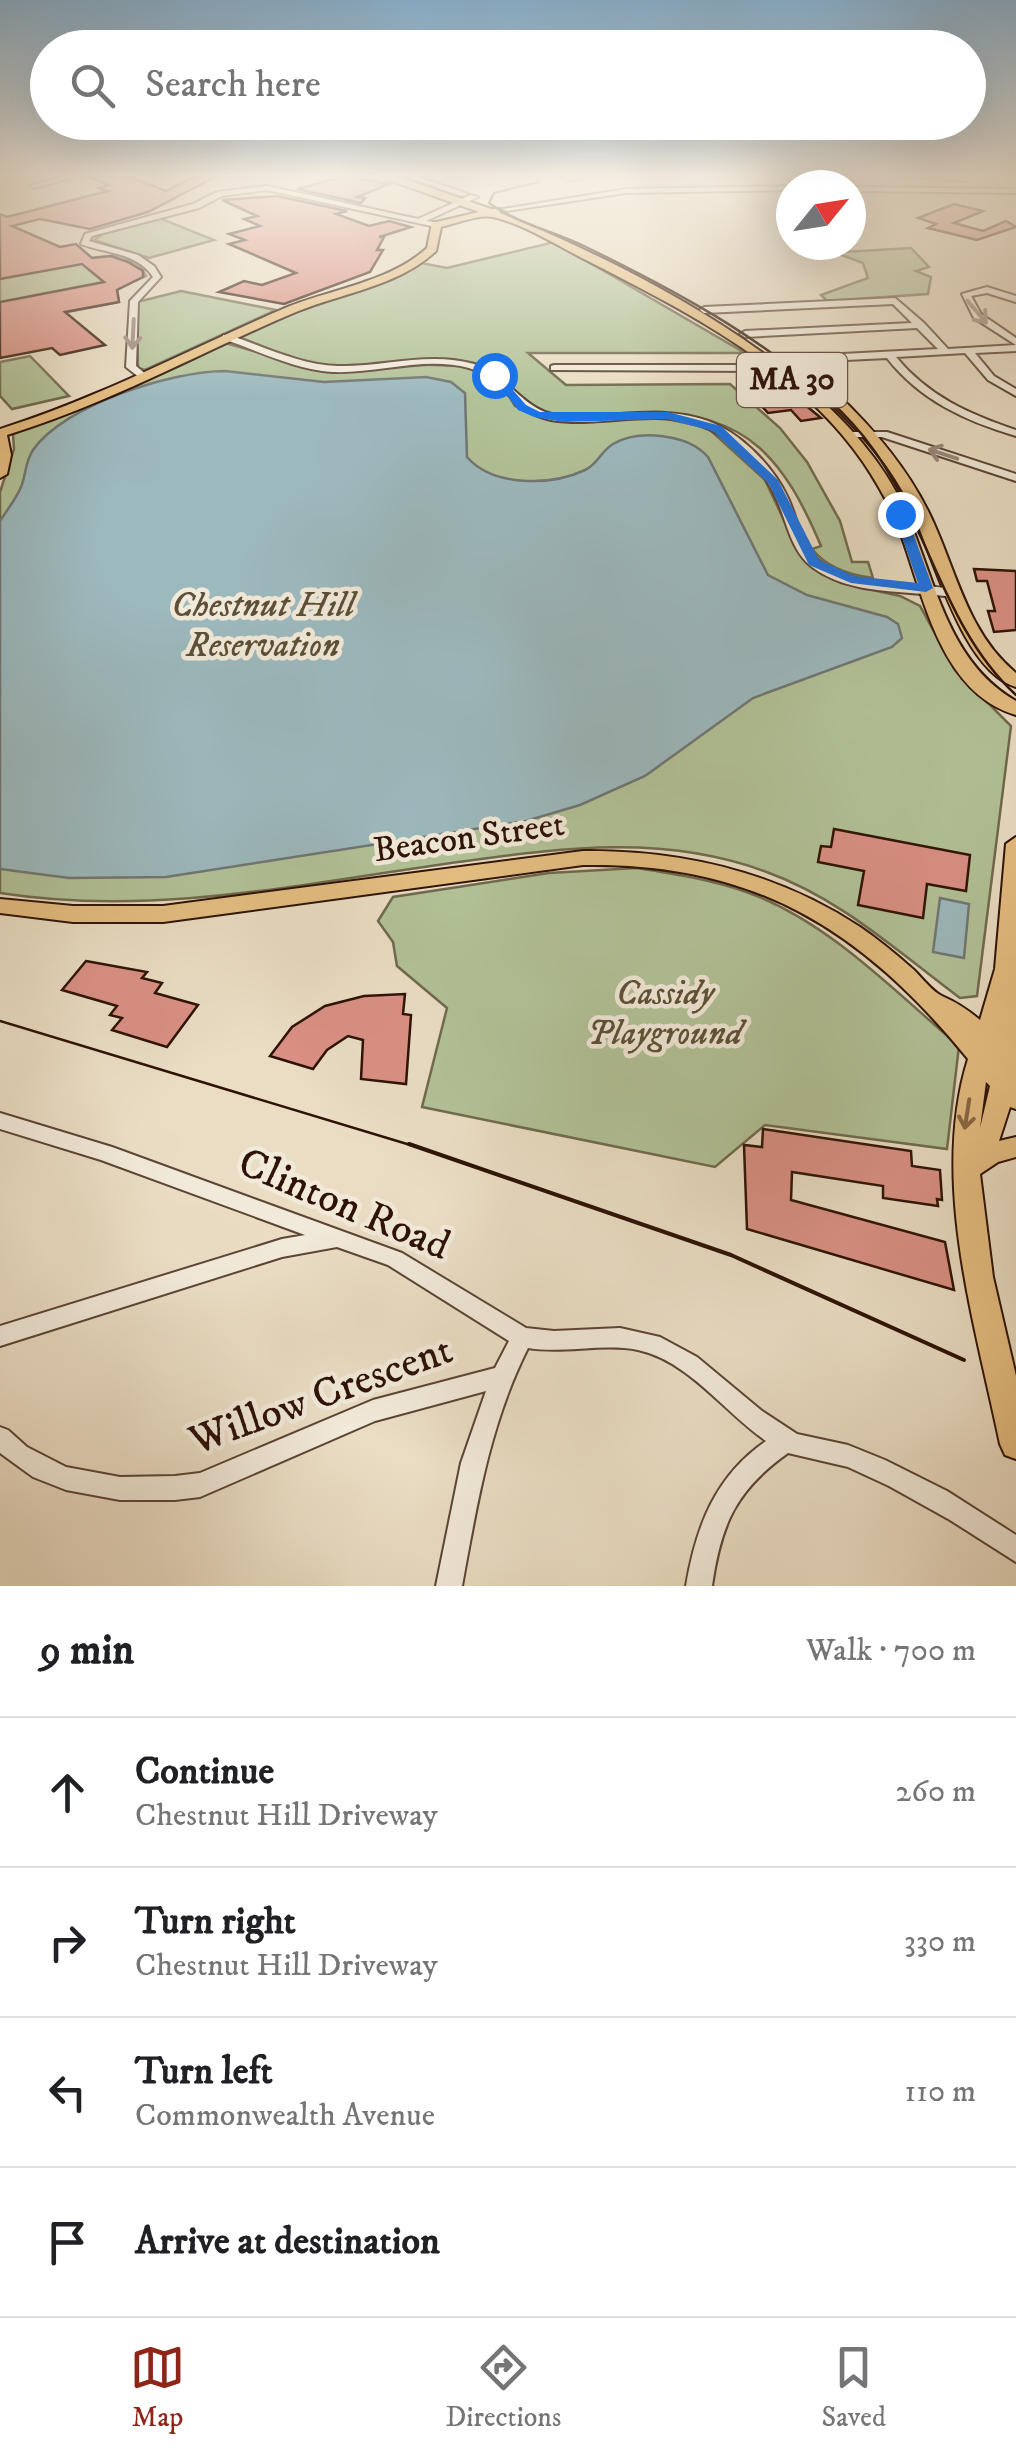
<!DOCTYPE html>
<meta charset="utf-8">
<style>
:root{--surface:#fff;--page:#f6f6f6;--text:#202124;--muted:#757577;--line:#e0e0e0;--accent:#8f2418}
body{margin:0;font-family:"IM FELL DW Pica",serif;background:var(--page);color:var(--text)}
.compass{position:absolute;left:776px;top:170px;width:90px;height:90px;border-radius:50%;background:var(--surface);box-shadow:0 10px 40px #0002;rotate:60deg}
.stop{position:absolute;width:30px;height:30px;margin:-22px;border:8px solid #1a73e8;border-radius:50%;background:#fff}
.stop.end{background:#1a73e8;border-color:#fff;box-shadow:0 2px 10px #0008}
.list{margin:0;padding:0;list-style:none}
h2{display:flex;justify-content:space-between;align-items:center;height:130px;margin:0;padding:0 40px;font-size:42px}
h2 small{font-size:32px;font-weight:400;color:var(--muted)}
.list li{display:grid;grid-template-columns:65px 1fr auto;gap:30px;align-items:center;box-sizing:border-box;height:150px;padding:0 40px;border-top:2px solid var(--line)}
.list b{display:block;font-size:38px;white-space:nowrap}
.list p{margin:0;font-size:32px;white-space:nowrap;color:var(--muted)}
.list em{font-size:32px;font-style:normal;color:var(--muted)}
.icon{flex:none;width:55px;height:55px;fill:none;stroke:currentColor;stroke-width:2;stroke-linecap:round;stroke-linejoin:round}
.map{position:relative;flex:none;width:1016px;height:1586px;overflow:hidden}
.search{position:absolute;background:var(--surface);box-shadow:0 10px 40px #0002;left:30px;right:30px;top:30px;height:110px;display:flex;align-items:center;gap:25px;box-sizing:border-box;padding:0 35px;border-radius:55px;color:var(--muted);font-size:38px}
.sheet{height:730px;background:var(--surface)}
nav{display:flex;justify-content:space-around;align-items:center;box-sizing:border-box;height:140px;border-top:2px solid var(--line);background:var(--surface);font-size:28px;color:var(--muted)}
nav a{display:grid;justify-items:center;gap:5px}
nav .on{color:var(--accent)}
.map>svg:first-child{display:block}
.green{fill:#b2c298;stroke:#706a4e;stroke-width:2.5}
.water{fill:#9cb9be;stroke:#707674;stroke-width:2.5}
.building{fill:#da9084;stroke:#2d1205;stroke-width:2.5}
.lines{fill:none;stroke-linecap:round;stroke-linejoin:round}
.minor-casing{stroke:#5c4535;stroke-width:4}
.major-casing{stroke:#2d1205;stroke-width:4}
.minor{fill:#f1e9d9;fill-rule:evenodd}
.major{fill:#e5be82;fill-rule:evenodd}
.tram-far1{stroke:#2d1205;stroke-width:2.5}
.tram{stroke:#2d1205;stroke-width:4}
.oneway{stroke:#99887a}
.oneway2{stroke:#896844}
.route{fill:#1a73e8}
.labels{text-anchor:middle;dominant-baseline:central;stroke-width:9;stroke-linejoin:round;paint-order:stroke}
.shield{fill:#f1e9d9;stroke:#685245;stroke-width:2.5}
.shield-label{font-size:32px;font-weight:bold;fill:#2d1205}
.park-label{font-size:35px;font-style:italic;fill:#5c5038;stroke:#f1e9d9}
.street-label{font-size:35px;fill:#2d1205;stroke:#f1e9d9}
.near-street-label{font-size:42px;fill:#2d1205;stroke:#f1e9d9}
</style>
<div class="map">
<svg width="1016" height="1586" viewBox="0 0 1016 1586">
<rect width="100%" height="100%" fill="#eaddc4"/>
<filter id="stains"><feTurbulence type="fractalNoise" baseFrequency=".002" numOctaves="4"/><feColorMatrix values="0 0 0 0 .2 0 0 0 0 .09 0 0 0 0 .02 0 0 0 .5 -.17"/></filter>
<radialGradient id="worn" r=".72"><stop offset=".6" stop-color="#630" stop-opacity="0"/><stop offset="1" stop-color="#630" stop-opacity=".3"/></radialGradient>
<g class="green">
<path d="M159 218 214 240 149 258 94 240 104 233Z"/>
<path d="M554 242 745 353H528L566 385 730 384 780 428 807 462 840 521 852 562H868L873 578C849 575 827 568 812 549L821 546C785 461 748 412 650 413 618 414 583 420 551 415 514 408 512 372 474 363 426 351 378 372 330 367 297 364 267 347 236 336L421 263 447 268Z"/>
<path d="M911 248 929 267 916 271 931 277 928 294 827 301 821 295 868 278 863 263 839 254 843 252Z"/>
<path d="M119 255 140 266 146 276 117 288 119 302 0 325V267Z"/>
<path d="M181 291 276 310 145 370 138 368 137 302Z"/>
<path d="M225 343 326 371 408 364 461 366 479 370 506 391 515 406 539 417H659L708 428 765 480 800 554 810 566 841 583 900 596 920 606 955 670 1011 726 977 996 960 998C897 951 840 898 764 871 662 834 564 848 458 862 307 883 153 917 0 893V492L14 449 13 434Z"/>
<path d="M30 356 69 396 12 409 0 396V362Z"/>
<path d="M637 868C675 874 713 880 749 893 829 922 895 992 959 1046L947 1149 765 1125 715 1167 422 1107 447 1008 397 966 393 942 378 921 393 897 549 873Z"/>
</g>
<g class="water">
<path d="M225 371 324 382 426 377 451 382 465 393 467 457C493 487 551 486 585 470 598 464 601 451 613 444 639 429 688 434 708 457L768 575 807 595 887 617 898 624 902 638 892 647 753 698 645 776 580 805 526 821 166 877 69 878 0 869V521C7 510 16 499 21 487 26 475 25 462 33 450 64 405 172 371 225 371Z"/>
<path d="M940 898 969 904 964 958 933 952Z"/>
</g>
<g class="building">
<path d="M86 176H128L166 191 196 176H217L148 212 90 229 40 219 12 226 60 247 76 244 92 258 111 256 128 262 143 271V277L117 290 119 302 65 312 105 345 60 355 52 348 0 358V302L104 282 82 264 0 279V214L7 217 108 191 99 188 109 185Z"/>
<path d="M344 176 389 184 357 197 365 198 361 203 297 189Z"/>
<path d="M277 196 347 211 336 214 369 226 389 221 411 227 379 237H384L377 250H383L370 272 284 304 219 292 244 281 262 285 296 273 229 244 245 240 229 234 260 226 244 219 257 216 222 200Z"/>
<path d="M954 204 983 211 954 223 983 231 1006 221 1016 227 977 240 928 228 936 224 918 218Z"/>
<path d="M798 399 821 418 801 421 791 410 768 413 759 403Z"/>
<path d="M974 569 1016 571V630L994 632 988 611H995L987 581H977Z"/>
<path d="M834 829 970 855 966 891 927 884 923 918 858 905 864 871 818 862 821 846 831 847Z"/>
<path d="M86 961 147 972 142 978 162 983 155 993 198 1005 167 1047 112 1030 122 1018 110 1015 117 1006 62 990Z"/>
<path d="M405 994 403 1014 411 1015 406 1084 361 1079 363 1040 348 1036 327 1050 313 1069 270 1056 292 1027 325 1006 364 996Z"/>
<path d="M763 1129 911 1151 912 1166 940 1170 942 1200 937 1199 938 1206 883 1198V1186L792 1172 791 1200 945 1242 954 1290 747 1229 744 1145 762 1147Z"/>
</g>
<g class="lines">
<g class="minor-casing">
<g id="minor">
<path d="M66 176H78L34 188 30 186Z"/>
<path d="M405 176H415L468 194 461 196Z"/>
<path d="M573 176H590L567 181 563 179Z"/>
<path d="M915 176H951L968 179 964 181Z"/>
<path d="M267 186 418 219 471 195 478 197 426 221 439 223 436 227 267 190 222 196 199 208 92 236 89 241 138 255 154 266 161 277 138 302 136 366 148 376 140 378 126 367 130 301 153 277C137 252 106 254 81 244L85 234 193 204 217 192Z"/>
<path d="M791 186V190L626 193 507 211 503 209 626 189Z"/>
<path d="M851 187 1016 189V193L851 191Z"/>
<path d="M987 287 1016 296V302L987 293 971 296 981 314 1016 338V345L974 318 962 294Z"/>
<path d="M895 298 924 323 948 349 1016 345V351L975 353 994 376 1016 389V396L988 380 965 353 896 357C928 396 969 414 1016 430V436C965 421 920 400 887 358L785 363 780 360 785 357 938 349 917 328 745 337 740 334 745 331 912 323 893 304 704 313 700 310 704 307Z"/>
<path d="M223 335H229C265 347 300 365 338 366 383 367 430 351 474 364 507 373 522 410 557 415 607 420 659 403 708 421 741 433 773 466 788 498 798 520 802 550 823 564 862 590 913 581 956 590L958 593 952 597C907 590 850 596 812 567 791 551 787 522 777 500 764 468 729 434 696 424 649 409 599 428 551 420 516 414 502 378 469 368 424 356 377 374 332 372 294 369 259 351 223 339Z"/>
<path d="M554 365H778L783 368 778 371 551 370V366Z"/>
<path d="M850 432H887L1016 474V481L882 437H846L845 435Z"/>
<path d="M0 1113 112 1147 402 1253 526 1328 554 1331 620 1328 660 1337 697 1357 762 1411 797 1434 848 1445 885 1460 947 1491 1016 1535V1562L950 1520 889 1486 848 1467 788 1453C736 1490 721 1524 712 1586H686C696 1527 715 1476 766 1441 725 1413 689 1361 638 1350 602 1343 564 1354 528 1348 490 1423 477 1504 462 1586H436L461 1463 486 1391 375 1421 200 1497 175 1500H120L66 1490 33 1477 0 1453V1427L8 1430 27 1447 66 1467 120 1477 175 1476 200 1473 373 1400 495 1368 509 1341 388 1265 337 1247 282 1257 0 1346V1326L282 1239 305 1235 101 1160 0 1129Z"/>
</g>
</g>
<g class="major-casing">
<g id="major">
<path d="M385 176H396L491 209H500V213C627 264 810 357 886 475 934 549 934 654 1016 701V715C939 693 923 592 899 529 890 505 877 483 863 462 798 367 682 309 582 258 555 244 523 224 493 217 478 214 455 224 441 227L436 251C399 286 342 293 296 312 199 353 108 404 7 435L11 455 7 474 0 478V429C99 398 190 349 285 308 331 289 390 282 427 248L432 223 479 212 386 179Z"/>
<path d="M825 392H835C872 427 906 466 929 513 956 568 966 632 1016 673V687C958 669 931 542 903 492 883 456 855 426 825 398Z"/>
<path d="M1016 837V1109L1010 1107 999 1141 1016 1137V1157L998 1162 980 1174 993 1277 1016 1376V1459L1005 1455 1000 1444C975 1323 930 1180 968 1059 862 929 754 862 583 865L163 922H73L0 913V899L73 906H163L583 851C683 850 776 872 860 927 879 940 897 955 914 970 922 978 933 992 942 996 956 1002 967 1009 980 1020L995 969 1006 844ZM986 1082 990 1086 980 1128Z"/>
</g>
</g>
<use href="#minor" class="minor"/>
<use href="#major" class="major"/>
<g class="tram-far1">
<path d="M536 176 539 182 494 193 489 203C518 224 554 231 586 247 680 293 780 346 852 423 927 504 935 620 1016 695"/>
<path d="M0 1021 417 1147"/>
</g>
<path class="tram" d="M409 1144 731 1255 964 1360"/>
</g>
<defs><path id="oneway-shaft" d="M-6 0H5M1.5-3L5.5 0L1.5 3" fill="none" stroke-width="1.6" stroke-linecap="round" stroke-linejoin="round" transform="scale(2.5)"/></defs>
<g class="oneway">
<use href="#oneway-shaft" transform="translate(977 312) rotate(50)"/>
<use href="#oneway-shaft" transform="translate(133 334) rotate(93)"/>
<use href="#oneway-shaft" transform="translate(943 454) rotate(-162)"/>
</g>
<use class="oneway2" href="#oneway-shaft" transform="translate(967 1114) rotate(99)"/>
<linearGradient id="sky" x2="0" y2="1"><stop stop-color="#89b6d7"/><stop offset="0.44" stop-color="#f6f0e4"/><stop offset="1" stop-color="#f6f0e4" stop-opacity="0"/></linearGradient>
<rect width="1016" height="398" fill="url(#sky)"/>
<path class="route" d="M491 373H498L526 405 540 412H668L721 426 778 480 819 560 854 576 918 583 894 514 905 511 933 588 926 592 851 583 809 565 769 484 713 431 667 419 564 422 534 417 518 410Z"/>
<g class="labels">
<rect class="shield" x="737" y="353" width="110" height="54" rx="8"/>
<g class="shield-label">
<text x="792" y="380">MA 30</text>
</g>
<g class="park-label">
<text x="263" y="606">Chestnut Hill<tspan x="263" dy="40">Reservation</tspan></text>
<text x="665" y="994">Cassidy<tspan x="665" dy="40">Playground</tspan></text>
</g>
<g class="street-label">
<text transform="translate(469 838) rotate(-8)">Beacon Street</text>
</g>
<g class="near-street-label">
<text transform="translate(344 1205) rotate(23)">Clinton Road</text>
<text transform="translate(321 1396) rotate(-20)">Willow Crescent</text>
</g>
</g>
<rect width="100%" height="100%" filter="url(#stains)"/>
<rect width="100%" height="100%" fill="url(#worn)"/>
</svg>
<svg class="compass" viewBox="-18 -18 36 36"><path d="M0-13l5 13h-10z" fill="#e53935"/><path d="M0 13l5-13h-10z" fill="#757577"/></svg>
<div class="stop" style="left:494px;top:375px"></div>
<div class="stop end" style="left:900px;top:514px"></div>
<div class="search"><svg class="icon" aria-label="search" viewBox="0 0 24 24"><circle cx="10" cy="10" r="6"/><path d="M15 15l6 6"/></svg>Search here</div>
</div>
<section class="sheet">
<h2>9 min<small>Walk · 700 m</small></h2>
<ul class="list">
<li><svg class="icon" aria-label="ahead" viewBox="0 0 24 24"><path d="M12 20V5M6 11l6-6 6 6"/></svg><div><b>Continue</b><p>Chestnut Hill Driveway</p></div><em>260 m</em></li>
<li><svg class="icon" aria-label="right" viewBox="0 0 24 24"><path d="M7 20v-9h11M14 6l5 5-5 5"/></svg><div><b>Turn right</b><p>Chestnut Hill Driveway</p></div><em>330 m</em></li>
<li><svg class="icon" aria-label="left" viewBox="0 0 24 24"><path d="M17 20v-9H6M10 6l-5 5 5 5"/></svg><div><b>Turn left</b><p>Commonwealth Avenue</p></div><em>110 m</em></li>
<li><svg class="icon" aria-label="arrive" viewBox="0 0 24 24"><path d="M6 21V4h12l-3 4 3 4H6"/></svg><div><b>Arrive at destination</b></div></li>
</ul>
</section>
<nav>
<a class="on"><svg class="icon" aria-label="map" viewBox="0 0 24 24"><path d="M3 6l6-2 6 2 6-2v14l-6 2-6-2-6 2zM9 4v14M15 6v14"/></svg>Map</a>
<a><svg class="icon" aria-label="directions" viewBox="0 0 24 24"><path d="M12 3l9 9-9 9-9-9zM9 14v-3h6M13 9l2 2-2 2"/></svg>Directions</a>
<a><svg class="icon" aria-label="saved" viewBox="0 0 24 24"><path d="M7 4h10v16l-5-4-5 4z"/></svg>Saved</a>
</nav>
